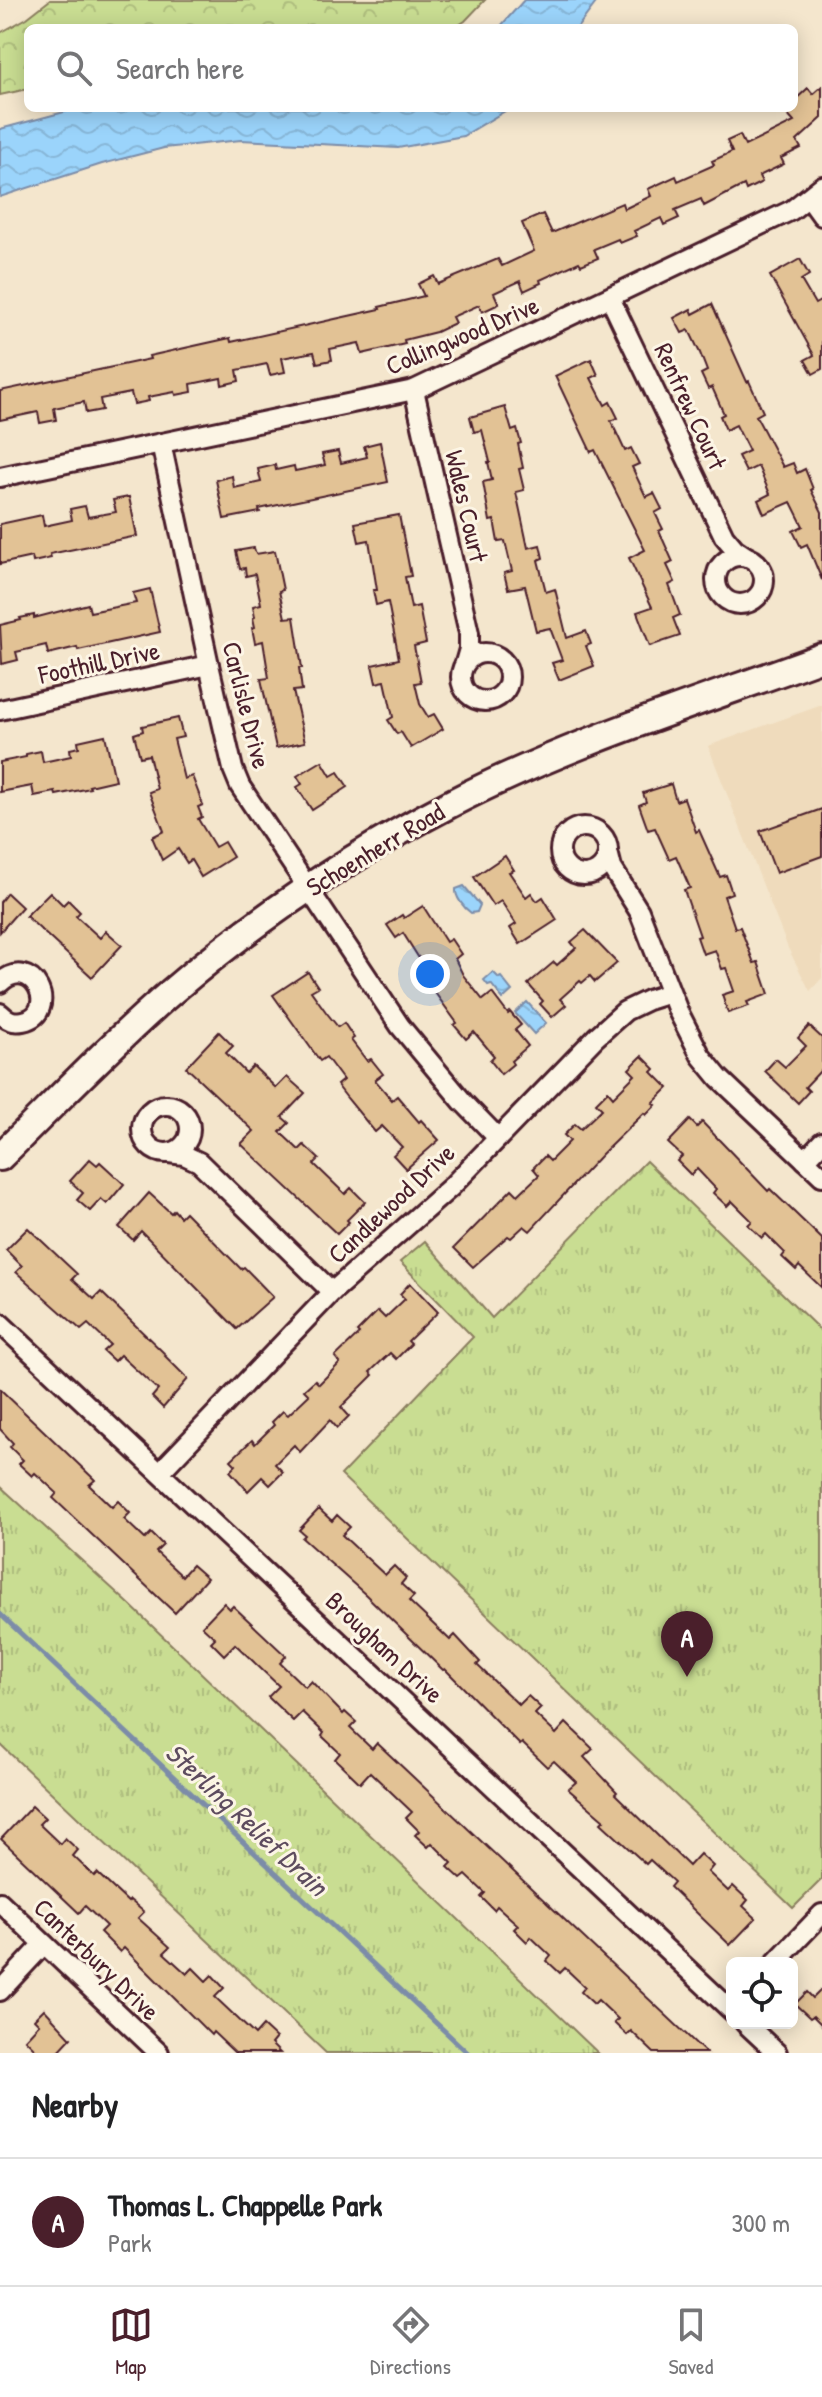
<!DOCTYPE html>
<style>
:root{--surface:#fff;--page:#f6f6f6;--text:#202124;--muted:#757577;--line:#e0e0e0;--accent:#4a1f2b}
body{margin:0;font-family:"Patrick Hand",sans-serif;background:var(--page);color:var(--text)}
.controls{position:absolute;right:24px;bottom:24px;display:grid;overflow:hidden;border-radius:12px;box-shadow:0 4px 20px #0003}
.controls button{width:72px;height:72px;display:grid;place-items:center;padding:0;border:0;border-bottom:2px solid var(--line);background:var(--surface);color:var(--text);font:40px sans-serif}
.you{position:absolute;left:430px;top:974px;width:28px;height:28px;margin:-20px;border:6px solid #fff;border-radius:50%;background:#1a73e8;box-shadow:0 0 0 12px #1a73e833}
.badge{display:grid;place-items:center;width:52px;height:52px;border-radius:50%;background:var(--accent);color:#fff;font-size:26px;font-weight:700}
.pin{position:absolute;translate:-50% -66px;filter:drop-shadow(0 2px 4px #0008)}
.pin::after{content:'';position:absolute;top:42px;width:28px;height:24px;background:inherit;clip-path:polygon(0 0,100% 0,50% 100%)}
.list{margin:0;padding:0;list-style:none}
h2{display:flex;justify-content:space-between;align-items:center;height:104px;margin:0;padding:0 32px;font-size:34px}
h2 small{font-size:26px;font-weight:400;color:var(--muted)}
.list li{display:grid;grid-template-columns:52px 1fr auto;gap:24px;align-items:center;box-sizing:border-box;height:128px;padding:0 32px;border-top:2px solid var(--line)}
.list b{display:block;font-size:30px;white-space:nowrap}
.list p{margin:0;font-size:26px;white-space:nowrap;color:var(--muted)}
.list em{font-size:26px;font-style:normal;color:var(--muted)}
.icon{flex:none;width:44px;height:44px;fill:none;stroke:currentColor;stroke-width:2;stroke-linecap:round;stroke-linejoin:round}
.map{position:relative;flex:none;width:822px;height:2053px;overflow:hidden}
.search{position:absolute;background:var(--surface);box-shadow:0 4px 20px #0003;left:24px;right:24px;top:24px;height:88px;display:flex;align-items:center;gap:20px;box-sizing:border-box;padding:0 28px;border-radius:12px;color:var(--muted);font-size:30px}
.sheet{height:232px;background:var(--surface)}
nav{display:flex;justify-content:space-around;align-items:center;box-sizing:border-box;height:112px;border-top:2px solid var(--line);background:var(--surface);font-size:22px;color:var(--muted)}
nav a{display:grid;justify-items:center;gap:4px}
nav .on{color:var(--accent)}
.map>svg:first-child{display:block}
.built{fill:#efdbbc}
.grass{fill:url(#grass-tufts);stroke:#8a7e5e;stroke-width:2}
.forest{fill:url(#forest-crowns);stroke:#8a7e5e;stroke-width:2}
.water{fill:url(#water-waves);stroke:#7b8ca8;stroke-width:2}
.lines{fill:none;stroke-linecap:round;stroke-linejoin:round}
.stream{stroke:#7b8ca8;stroke-width:5}
.building{fill:#e2c295;stroke:#4a1f2b;stroke-width:2}
.street-casing{stroke:#4a1f2b;stroke-width:24}
.secondary-casing{stroke:#4a1f2b;stroke-width:32}
.street{stroke:#fcf5e5;stroke-width:18}
.secondary{stroke:#fcf5e5;stroke-width:26}
.labels{text-anchor:middle;dominant-baseline:central;stroke-width:6;stroke-linejoin:round;paint-order:stroke}
.street-label{font-size:26px;fill:#4a1f2b;stroke:#fcf5e5}
.water-label{font-size:28px;font-style:italic;fill:#5e4c5f;stroke:#fcf5e5}
</style>
<div class="map">
<svg width="822" height="2053" viewBox="0 0 822 2053">
<defs>
<pattern id="grass-tufts" width="24" height="20" patternUnits="userSpaceOnUse" patternTransform="scale(2)"><rect width="24" height="20" fill="#c9dd92"/><path d="M3 7l-1-3M5 7V3M7 7l1-3M15 17l-1-3M17 17v-4M19 17l1-3" fill="none" stroke="#aebd7e"/></pattern>
<pattern id="forest-crowns" width="20" height="18" patternUnits="userSpaceOnUse" patternTransform="scale(2)"><rect width="20" height="18" fill="#c9dd92"/><path d="M2 6a3 3 0 1 1 6 0M12 15a3 3 0 1 1 6 0" fill="none" stroke="#aebd7e"/></pattern>
<pattern id="water-waves" width="16" height="10" patternUnits="userSpaceOnUse" patternTransform="scale(2)"><rect width="16" height="10" fill="#9bd4fb"/><path d="M0 5q4-4 8 0t8 0" fill="none" stroke="#87b6d7"/></pattern>
</defs>
<rect width="100%" height="100%" fill="#f4e6cd"/>
<filter id="ink" filterUnits="userSpaceOnUse"><feTurbulence type="fractalNoise" baseFrequency=".0125" numOctaves="2"/><feDisplacementMap in="SourceGraphic" scale="16" xChannelSelector="R" yChannelSelector="G"/><feConvolveMatrix kernelMatrix="1 2 1 2 8 2 1 2 1" color-interpolation-filters="sRGB"/></filter>
<g filter="url(#ink)">
<path class="built" d="M822 705V978L810 991 788 948 708 746Z"/>
<g class="grass">
<path d="M646 1161 822 1332V1879L793 1908 341 1475 473 1337 400 1262 425 1241 492 1318Z"/>
<path d="M0 1486 127 1602 598 2053H326L0 1744Z"/>
</g>
<path class="forest" d="M50 0H485L465 21 454 28H28V89L0 95V33L27 18Z"/>
<g class="water">
<path d="M524 0H598L577 28H499Z"/>
<path d="M79 108H510L463 136 398 148 241 140 164 148 102 164 0 197V129Z"/>
<path d="M464 886 480 905 477 912 471 913C464 908 455 897 456 889Z"/>
<path d="M493 972 499 978 501 977 512 991 503 999 491 984 488 985 484 980Z"/>
<path d="M527 1002 546 1023 534 1034 515 1013Z"/>
</g>
<g class="lines">
<path class="stream" d="M0 1614 468 2053"/>
</g>
<g class="building">
<path d="M822 86V118L797 141 801 148 781 158 784 164 759 176 762 182 746 190 744 185 704 206 701 199 675 210 679 218 664 225 661 218 634 231 637 236 620 243 618 239 594 249 598 258 581 265 579 262 540 280 541 283 524 291 520 281 494 293 499 304 482 312 479 305 452 317 455 323 436 332 404 340 405 344 362 354 359 343 330 349 332 360 317 363 314 352 282 358 285 372 270 375 267 364 237 370 239 381 222 385 221 378 191 384 192 392 176 395 175 392 148 397 149 401 134 404 131 393 100 399 102 410 86 413 84 402 54 408 56 420 40 423 38 412 0 420V391L150 359 149 356 230 338 231 342 380 309 379 307 424 296 418 284 434 276 438 284 498 259 502 266 534 251 522 223 543 214 552 233 622 203 624 209 651 196 648 189 676 176 678 181 714 165 712 161 732 152 727 141 740 135 745 146 794 122 784 111 787 108H794V101L808 88 813 94Z"/>
<path d="M800 259 809 275 801 280 815 304 822 300V369L813 374 805 360 814 355 770 276Z"/>
<path d="M712 304 747 382 749 381 763 412 756 416 783 467 793 463 797 473 805 469 813 489 811 490 822 512V580L807 544 801 547 793 531 803 526 791 502 764 514 758 500 770 494 758 466 746 472 738 456 749 451 736 425 726 430 720 416 724 414 712 387 708 389 701 374 707 371 700 353 689 330 682 333 674 318 691 309 693 314Z"/>
<path d="M591 359 598 375 591 378 605 405 610 402 618 418 611 421 625 451 631 448 639 464 632 467 646 497 654 493 662 509 655 513 663 529 659 531 673 562 667 565 675 582 669 585 680 615 673 618 680 636 650 646 637 612 652 607 629 558 645 550 595 450 591 452 555 376Z"/>
<path d="M505 407 512 431 517 429 521 443 518 444 523 468 519 469 524 490 516 492 528 548 540 545 543 558 538 560 546 592 555 589 567 638 586 631 591 644 586 646 594 666 559 680 552 663 562 660 550 628 536 631 525 586 508 589 504 573 512 571 505 541 498 542 494 520 490 521 483 482 492 480 488 462H490L482 430 474 432 470 417Z"/>
<path d="M380 442 388 482 259 509 260 512 224 519 216 480 232 476 234 488 261 482 258 469 275 465 276 470 294 466 295 471 325 465 322 454 338 451 341 463 367 457 364 446Z"/>
<path d="M129 497 137 536 50 554 51 558 33 562 32 557 0 564V524L42 515 44 526 72 520 70 509 85 506 88 517 116 512 113 500Z"/>
<path d="M399 515 411 576 405 577 411 608 419 606 426 643 414 646 421 682 415 683 420 704 428 717 434 714 443 729 411 748 401 732 397 734 388 720 393 717 385 681 376 683 372 665 399 659 388 602 376 605 373 590H377L369 540 359 542 355 523Z"/>
<path d="M254 548 256 554 275 551 283 590 279 591 285 618 294 617 302 668H299L302 690 293 691 305 742 276 748 261 679 269 678 263 641 255 643 252 628 255 627 253 618 255 617 253 606 261 604 255 574 246 576 245 568 240 569 236 551Z"/>
<path d="M150 589 160 632 78 650 77 647 48 654 46 645 16 652 18 660 2 664 0 625 21 620 20 618 34 615V618L88 604 90 612 136 603 133 593Z"/>
<path d="M178 718 183 737 174 739 184 779 192 776 203 805 198 807 202 817 198 819 215 847 224 842 233 857 201 877 191 860 187 863 178 849 162 860 152 837 164 831 149 792 157 789 149 755 140 757 134 734 143 731 142 726Z"/>
<path d="M105 735 115 780 89 786 90 788 56 795 55 792 34 796 32 786 0 792V762L26 757V754L41 751 43 762 71 756 70 749 79 747 78 741Z"/>
<path d="M322 761 331 776 338 772 348 787 312 810 297 787 302 784 297 776Z"/>
<path d="M671 784 676 801 684 798 696 832 699 830 720 877 726 875 732 893 724 896 735 928 740 927 754 963 758 962 769 994 747 1002 749 1006 728 1013 722 995 734 991 726 968 722 969 715 950 703 954 697 937 700 936 684 890 690 888 676 856 669 859 655 828 648 830 639 805 646 802 643 793Z"/>
<path d="M822 809V856L776 873 760 831Z"/>
<path d="M505 856 514 870 509 872 526 897 531 893 537 901 543 897 557 920 520 944 510 928 516 924 501 901 493 906 474 877Z"/>
<path d="M50 892 63 905 68 900 80 912 76 916 100 938 106 931 122 945 92 977 26 916Z"/>
<path d="M7 893 22 907 0 932V902Z"/>
<path d="M423 906 446 942 451 939 461 954 455 959 463 975 483 1000 492 993 508 1014 510 1012 521 1025 515 1030 528 1046 511 1061 513 1064 501 1074 490 1060 494 1056 474 1032 466 1039 454 1025 457 1023 414 964 420 960 403 933 396 938 387 925 402 915 404 918Z"/>
<path d="M585 930 617 963 595 982 590 976 582 983 580 981 560 999 566 1005 552 1017 540 1004 543 1001 528 984 554 962 557 965 576 948 571 942Z"/>
<path d="M308 972 318 987 311 991 326 1012 338 1027 344 1023 354 1038 351 1040 367 1061 371 1059 383 1074 375 1080 392 1100 397 1096 419 1122 421 1120 439 1140 406 1169 393 1155 402 1147 382 1126 375 1132 347 1098 337 1085 343 1080 326 1057 320 1061 273 995Z"/>
<path d="M809 1026 822 1038V1069L805 1087 809 1091 798 1103 765 1071 776 1059 785 1067 806 1046 798 1038Z"/>
<path d="M219 1032 233 1046 226 1053 246 1073 253 1066 276 1088 287 1077 305 1093 282 1117 289 1123 280 1132 299 1150 304 1145 319 1159 314 1164 345 1194 351 1188 365 1202 347 1220 349 1222 337 1234 241 1144 254 1131 186 1067Z"/>
<path d="M642 1056 655 1069 652 1072 668 1088 653 1103 656 1105 646 1115 644 1113 602 1154 530 1231 524 1226 511 1238 508 1236 473 1267 454 1248 512 1189 518 1195 539 1175 533 1168 545 1156 550 1161 570 1141 564 1135 575 1124 581 1129 602 1109 596 1103 608 1091 613 1097 635 1075 629 1069Z"/>
<path d="M690 1120 697 1127 702 1122 768 1191 770 1189 822 1239V1288L799 1266 796 1270 782 1257 785 1253 766 1234 762 1238 748 1225 752 1221 732 1201 727 1206 713 1193 716 1189 697 1169 691 1175 677 1161 682 1156 668 1143Z"/>
<path d="M90 1159 97 1165 100 1162 124 1184 107 1204 101 1199 90 1211 77 1200 83 1193 70 1181Z"/>
<path d="M149 1193 171 1213 174 1210 180 1217 185 1212 241 1269 244 1267 273 1297 237 1329 141 1231 133 1240 119 1227Z"/>
<path d="M28 1228 77 1274 72 1279 94 1299 101 1292 166 1355 165 1356 188 1379 163 1408 152 1397 158 1390 120 1355 114 1361 103 1351 110 1345 88 1324 81 1330 16 1272 22 1266 6 1250Z"/>
<path d="M410 1283 438 1312 408 1341 411 1344 396 1359 390 1353 370 1372 373 1375 341 1407 349 1416 337 1428 330 1420 300 1452 294 1445 275 1464 283 1472 270 1485 262 1477 248 1491 230 1471 236 1465 231 1460 252 1440 255 1444 274 1425 272 1422 283 1411 288 1415 309 1395 304 1390 315 1380 319 1384 340 1363 335 1357 359 1334 357 1332 378 1311 385 1318 405 1299 400 1294Z"/>
<path d="M0 1389 95 1480 89 1485 112 1507 118 1501 130 1513 124 1519 145 1539 151 1533 163 1545 156 1552 182 1576 192 1565 207 1578 175 1613 53 1498 57 1493 35 1473 32 1476 19 1464 23 1460 10 1447 13 1443 0 1429Z"/>
<path d="M319 1509 332 1521 337 1515 350 1527 342 1535 385 1575 394 1566 406 1578 401 1584 414 1596 409 1601 450 1640 455 1635 480 1662 477 1665 519 1705 528 1696 541 1708 535 1714 556 1734 566 1723 593 1749 584 1757 617 1792 615 1794 689 1866 700 1854 713 1866 708 1872 728 1891 733 1886 748 1900 743 1906 756 1918 730 1945 670 1887 674 1882 650 1860 646 1864 627 1847 601 1823 604 1820 568 1789 576 1782 554 1761 547 1767 522 1743 520 1745 445 1669 443 1670 366 1595 302 1538 305 1535 299 1530Z"/>
<path d="M224 1603 230 1609 233 1606 286 1656 280 1663 305 1687 311 1681 343 1714 345 1712 356 1722 350 1728 372 1749 377 1743 394 1759 706 2053H654L631 2031 627 2035 614 2023 618 2019 598 2000 594 2004 581 1992 585 1987 565 1968 560 1973 547 1961 551 1956 531 1937 527 1942 514 1929 518 1925 497 1906 494 1910 481 1897 485 1893 466 1875 461 1879 448 1867 452 1863 432 1843 428 1847 415 1835 419 1831 406 1818 412 1812 370 1772 360 1783 335 1759 340 1753 322 1736 324 1733 302 1712 293 1721 268 1697 279 1686 235 1644 224 1655 211 1642 215 1638 202 1626Z"/>
<path d="M32 1806 45 1818 39 1824 60 1844 65 1838 78 1850 73 1856 94 1876 97 1873 128 1902 130 1900 144 1912 138 1918 170 1947 164 1953 187 1974 193 1968 206 1981 212 1975 224 1988 215 1997 255 2035 263 2026 276 2038 271 2044 280 2053H235L213 2032 211 2035 124 1948 120 1952 100 1932 106 1926 85 1906 79 1913 1 1839Z"/>
<path d="M822 1989V2025L813 2016 810 2018 795 2004 807 1992 813 1998Z"/>
<path d="M44 2009 71 2038 57 2053H39L25 2039 39 2024 34 2019Z"/>
</g>
<g class="lines">
<g class="street-casing">
<g id="street">
<path d="M809 198 822 216"/>
<path d="M610 298 724 536 735 549 747 557"/>
<path d="M414 390 469 633V649L465 663"/>
<path d="M161 443 209 665 233 769 240 786 400 1026 463 1102 498 1138"/>
<path d="M0 477 414 390 792 210 822 186"/>
<circle cx="740" cy="580" r="24"/>
<circle cx="485" cy="677" r="24"/>
<path d="M0 710 209 665"/>
<circle cx="584" cy="851" r="24"/>
<path d="M608 852 612 868 639 911 678 1011 701 1056 719 1078 822 1176"/>
<path d="M0 983C33 952 61 1013 23 1021 13 1023 7 1020 0 1013"/>
<circle cx="166" cy="1129" r="24"/>
<path d="M169 1153 184 1155 199 1162 332 1292"/>
<path d="M805 1160 822 1142"/>
<path d="M0 1323 732 2011"/>
<path d="M160 1472 332 1292 451 1187 596 1037 625 1011 648 1000 670 993"/>
<path d="M0 1902 159 2053"/>
<path d="M775 1963 822 1914"/>
<path d="M0 1991 44 1944"/>
<path d="M745 2023 777 2053"/>
</g>
</g>
<g class="secondary-casing">
<path id="secondary" d="M0 1157C56 1102 110 1045 170 993 255 920 350 856 450 804 568 743 697 703 822 657"/>
</g>
<use href="#street" class="street"/>
<use href="#secondary" class="secondary"/>
</g>
</g>
<g class="labels">
<g class="street-label">
<text transform="translate(462 335) rotate(-23)">Collingwood Drive</text>
<text transform="translate(691 406) rotate(65)">Renfrew Court</text>
<text transform="translate(467 506) rotate(77)">Wales Court</text>
<text transform="translate(99 662) rotate(-12)">Foothill Drive</text>
<text transform="translate(247 705) rotate(76)">Carlisle Drive</text>
<text transform="translate(375 849) rotate(-31)">Schoenherr Road</text>
<text transform="translate(391 1203) rotate(-43)">Candlewood Drive</text>
<text transform="translate(385 1647) rotate(43)">Brougham Drive</text>
<text transform="translate(97 1959) rotate(44)">Canterbury Drive</text>
</g>
<g class="water-label">
<text transform="translate(247 1819) rotate(43)">Sterling Relief Drain</text>
</g>
</g>
</svg>
<div class="controls">
<button><svg class="icon" aria-label="locate" viewBox="0 0 24 24"><circle cx="12" cy="12" r="6"/><path d="M12 2v4M12 18v4M2 12h4M18 12h4"/></svg></button>
</div>
<div class="you"></div>
<div class="pin badge" style="left:687px;top:1677px">A</div>
<div class="search"><svg class="icon" aria-label="search" viewBox="0 0 24 24"><circle cx="10" cy="10" r="6"/><path d="M15 15l6 6"/></svg>Search here</div>
</div>
<section class="sheet">
<h2>Nearby<small></small></h2>
<ul class="list">
<li><span class="badge">A</span><div><b>Thomas L. Chappelle Park</b><p>Park</p></div><em>300 m</em></li>
</ul>
</section>
<nav>
<a class="on"><svg class="icon" aria-label="map" viewBox="0 0 24 24"><path d="M3 6l6-2 6 2 6-2v14l-6 2-6-2-6 2zM9 4v14M15 6v14"/></svg>Map</a>
<a><svg class="icon" aria-label="directions" viewBox="0 0 24 24"><path d="M12 3l9 9-9 9-9-9zM9 14v-3h6M13 9l2 2-2 2"/></svg>Directions</a>
<a><svg class="icon" aria-label="saved" viewBox="0 0 24 24"><path d="M7 4h10v16l-5-4-5 4z"/></svg>Saved</a>
</nav>
